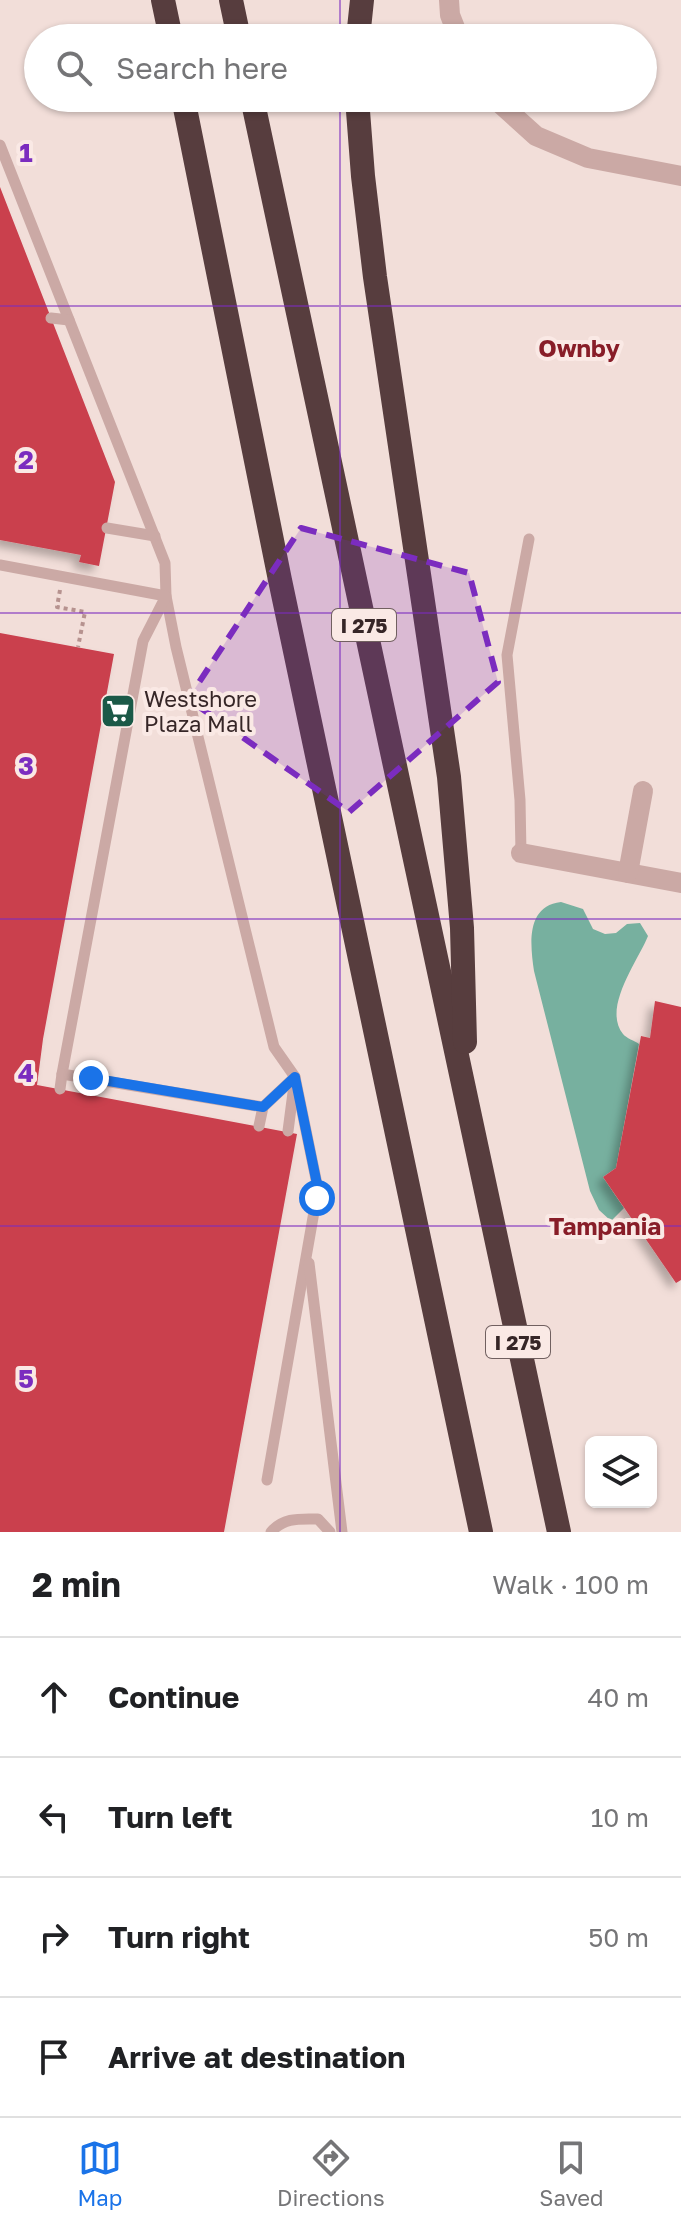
<!DOCTYPE html>
<meta charset="utf-8">
<style>
:root{--surface:#fff;--page:#f6f6f6;--text:#202124;--muted:#757577;--line:#e0e0e0;--accent:#1a73e8}
body{margin:0;font-family:"Golos Text",sans-serif;background:var(--page);color:var(--text)}
.controls{position:absolute;right:24px;bottom:24px;display:grid;overflow:hidden;border-radius:12px;box-shadow:0 2px 6px #0004}
.controls button{width:72px;height:72px;display:grid;place-items:center;padding:0;border:0;border-bottom:2px solid var(--line);background:var(--surface);color:var(--text);font:40px sans-serif}
.stop{position:absolute;width:24px;height:24px;margin:-18px;border:6px solid #1a73e8;border-radius:50%;background:#fff}
.stop.end{background:#1a73e8;border-color:#fff;box-shadow:0 2px 8px #0008}
.list{margin:0;padding:0;list-style:none}
h2{display:flex;justify-content:space-between;align-items:center;height:104px;margin:0;padding:0 32px;font-size:34px}
h2 small{font-size:26px;font-weight:400;color:var(--muted)}
.list li{display:grid;grid-template-columns:52px 1fr auto;gap:24px;align-items:center;box-sizing:border-box;height:120px;padding:0 32px;border-top:2px solid var(--line)}
.list b{display:block;font-size:30px;white-space:nowrap}
.list em{font-size:26px;font-style:normal;color:var(--muted)}
.icon{flex:none;width:44px;height:44px;fill:none;stroke:currentColor;stroke-width:2;stroke-linecap:round;stroke-linejoin:round}
.map{position:relative;flex:none;width:681px;height:1532px;overflow:hidden}
.search{position:absolute;background:var(--surface);box-shadow:0 2px 6px #0004;left:24px;right:24px;top:24px;height:88px;display:flex;align-items:center;gap:20px;box-sizing:border-box;padding:0 28px;border-radius:44px;color:var(--muted);font-size:30px}
.sheet{height:584px;background:var(--surface)}
nav{display:flex;justify-content:space-around;align-items:center;box-sizing:border-box;height:112px;border-top:2px solid var(--line);background:var(--surface);font-size:22px;color:var(--muted)}
nav a{display:grid;justify-items:center;gap:4px}
nav .on{color:var(--accent)}
.map>svg:first-child{display:block}
.water{fill:#77b09f}
.building{fill:#ca3f4e;filter:url(#shadow)}
.lines{fill:none;stroke-linecap:round;stroke-linejoin:round}
.path{stroke:#b6928f;stroke-width:4;stroke-dasharray:4 4;stroke-linecap:butt}
.service{stroke:#cba9a5;stroke-width:11}
.minor{stroke:#cba9a5;stroke-width:20}
.motorway{stroke:#573d3e;stroke-width:24}
.route{stroke:#1a73e8;stroke-width:10}
.marked{fill:#7b2cbf;fill-opacity:0.2;stroke:#7b2cbf;stroke-width:6;stroke-dasharray:16 10;stroke-linejoin:round}
.grid{fill:none;stroke:#7b2cbf;stroke-width:2;stroke-opacity:0.55}
.labels{text-anchor:middle;dominant-baseline:central;stroke-width:8;stroke-linejoin:round;paint-order:stroke}
.shield{fill:#fae9e5;stroke:#716060;stroke-width:2}
.shield-label{font-size:20px;font-weight:bold;fill:#362627}
.poi-label{font-size:22px;fill:#362627;stroke:#fae9e5;text-anchor:start}
.neighbourhood-label{font-size:24px;font-weight:bold;fill:#881d28;stroke:#fae9e5}
.grid-label{font-size:26px;text-anchor:middle;font-weight:bold;fill:#7b2cbf;stroke:#fae9e5;stroke-width:8;stroke-linejoin:round;paint-order:stroke}
</style>
<div class="map">
<svg width="681" height="1532" viewBox="0 0 681 1532">
<defs>
<filter id="shadow"><feDropShadow dx="-6" dy="6" stdDeviation="4" flood-color="#0004"/></filter>
</defs>
<rect width="100%" height="100%" fill="#f2ded9"/>
<path class="water" d="M561 902 583 909 593 929 605 934 616 933 627 924 640 923 648 936C638 961 602 1008 623 1034 626 1038 635 1041 639 1044L616 1168 603 1177 624 1208 611 1221 599 1210 590 1191 534 971C530 944 526 906 561 902Z"/>
<g class="building">
<path d="M0 187 115 482 99 566 79 562 81 555 0 540Z"/>
<path d="M0 633 114 654 43 1039 37 1085 297 1134 224 1532H0Z"/>
<path d="M655 1001 681 1007V1280L676 1283 603 1177 616 1168 641 1036 650 1038Z"/>
</g>
<g class="lines">
<path class="path" d="M60 590 57 607 85 612 78 647"/>
<g class="service">
<path d="M0 145 165 563 166 596 176 647 274 1047 295 1077 318 1189 267 1480"/>
<path d="M51 318 69 320"/>
<path d="M107 528 155 536"/>
<path d="M0 565 166 596 143 641 62 1074 263 1107 295 1077"/>
<path d="M521 853 520 800 507 655 529 539"/>
<path d="M60 1089 62 1074"/>
<path d="M259 1126 263 1107"/>
<path d="M288 1131 294 1085"/>
<path d="M309 1263 342 1532"/>
<path d="M271 1532C284 1517 300 1519 318 1519L330 1532"/>
</g>
<g class="minor">
<path d="M449 0 450 15 459 38"/>
<path d="M494 98 536 136 588 158 681 176"/>
<path d="M521 853 681 883"/>
<path d="M628 873 643 791"/>
</g>
<g class="motorway">
<path d="M163 0 171 38"/>
<path d="M231 0 239 38"/>
<path d="M358 38 362 0"/>
<path d="M183 98 280 580 481 1532"/>
<path d="M252 98 559 1532"/>
<path d="M357 98 363 176 375 277 449 777 462 928 465 1042"/>
</g>
</g>
<g class="lines">
<path class="route" d="M91 1078 263 1107 295 1077 318 1189 317 1198"/>
</g>
<path class="marked" d="M301 528 469 573 498 682 349 812 188 699Z"/>
<path class="grid" d="M340 0V38M340 98V1532M0 306H681M0 613H681M0 919H681M0 1226H681"/>
<defs>
<g id="supermarket-square" transform="scale(1.8)"><rect x="-9" y="-9" width="18" height="18" rx="4" fill="#1b5947" stroke="#fae9e5"/><path d="M-6-5.5h2.5l.6 2H6L4.5 2H-2.5L-4.4-4H-6ZM-1.5 3.2a1.3 1.3 0 1 0 .1 0ZM3 3.2a1.3 1.3 0 1 0 .1 0Z" fill="#fff"/></g>
</defs>
<g fill-rule="evenodd">
<use href="#supermarket-square" x="118" y="711"/>
</g>
<g class="labels">
<g class="shield">
<rect x="332" y="609" width="64" height="32" rx="6"/>
<rect x="486" y="1326" width="64" height="32" rx="6"/>
</g>
<g class="shield-label">
<text x="364" y="625">I 275</text>
<text x="518" y="1342">I 275</text>
</g>
<g class="poi-label">
<text x="144" y="698">Westshore<tspan x="144" dy="25">Plaza Mall</tspan></text>
</g>
<g class="neighbourhood-label">
<text x="579" y="347">Ownby</text>
<text x="605" y="1225">Tampania</text>
</g>
</g>
<g class="grid-label">
<text x="26" y="162">1</text>
<text x="26" y="469">2</text>
<text x="26" y="775">3</text>
<text x="26" y="1082">4</text>
<text x="26" y="1388">5</text>
</g>
</svg>
<div class="controls">
<button><svg class="icon" aria-label="layers" viewBox="0 0 24 24"><path d="M12 4l9 5-9 5-9-5zM3 14l9 5 9-5"/></svg></button>
</div>
<div class="stop" style="left:317px;top:1198px"></div>
<div class="stop end" style="left:91px;top:1078px"></div>
<div class="search"><svg class="icon" aria-label="search" viewBox="0 0 24 24"><circle cx="10" cy="10" r="6"/><path d="M15 15l6 6"/></svg>Search here</div>
</div>
<section class="sheet">
<h2>2 min<small>Walk · 100 m</small></h2>
<ul class="list">
<li><svg class="icon" aria-label="ahead" viewBox="0 0 24 24"><path d="M12 20V5M6 11l6-6 6 6"/></svg><div><b>Continue</b></div><em>40 m</em></li>
<li><svg class="icon" aria-label="left" viewBox="0 0 24 24"><path d="M17 20v-9H6M10 6l-5 5 5 5"/></svg><div><b>Turn left</b></div><em>10 m</em></li>
<li><svg class="icon" aria-label="right" viewBox="0 0 24 24"><path d="M7 20v-9h11M14 6l5 5-5 5"/></svg><div><b>Turn right</b></div><em>50 m</em></li>
<li><svg class="icon" aria-label="arrive" viewBox="0 0 24 24"><path d="M6 21V4h12l-3 4 3 4H6"/></svg><div><b>Arrive at destination</b></div></li>
</ul>
</section>
<nav>
<a class="on"><svg class="icon" aria-label="map" viewBox="0 0 24 24"><path d="M3 6l6-2 6 2 6-2v14l-6 2-6-2-6 2zM9 4v14M15 6v14"/></svg>Map</a>
<a><svg class="icon" aria-label="directions" viewBox="0 0 24 24"><path d="M12 3l9 9-9 9-9-9zM9 14v-3h6M13 9l2 2-2 2"/></svg>Directions</a>
<a><svg class="icon" aria-label="saved" viewBox="0 0 24 24"><path d="M7 4h10v16l-5-4-5 4z"/></svg>Saved</a>
</nav>
